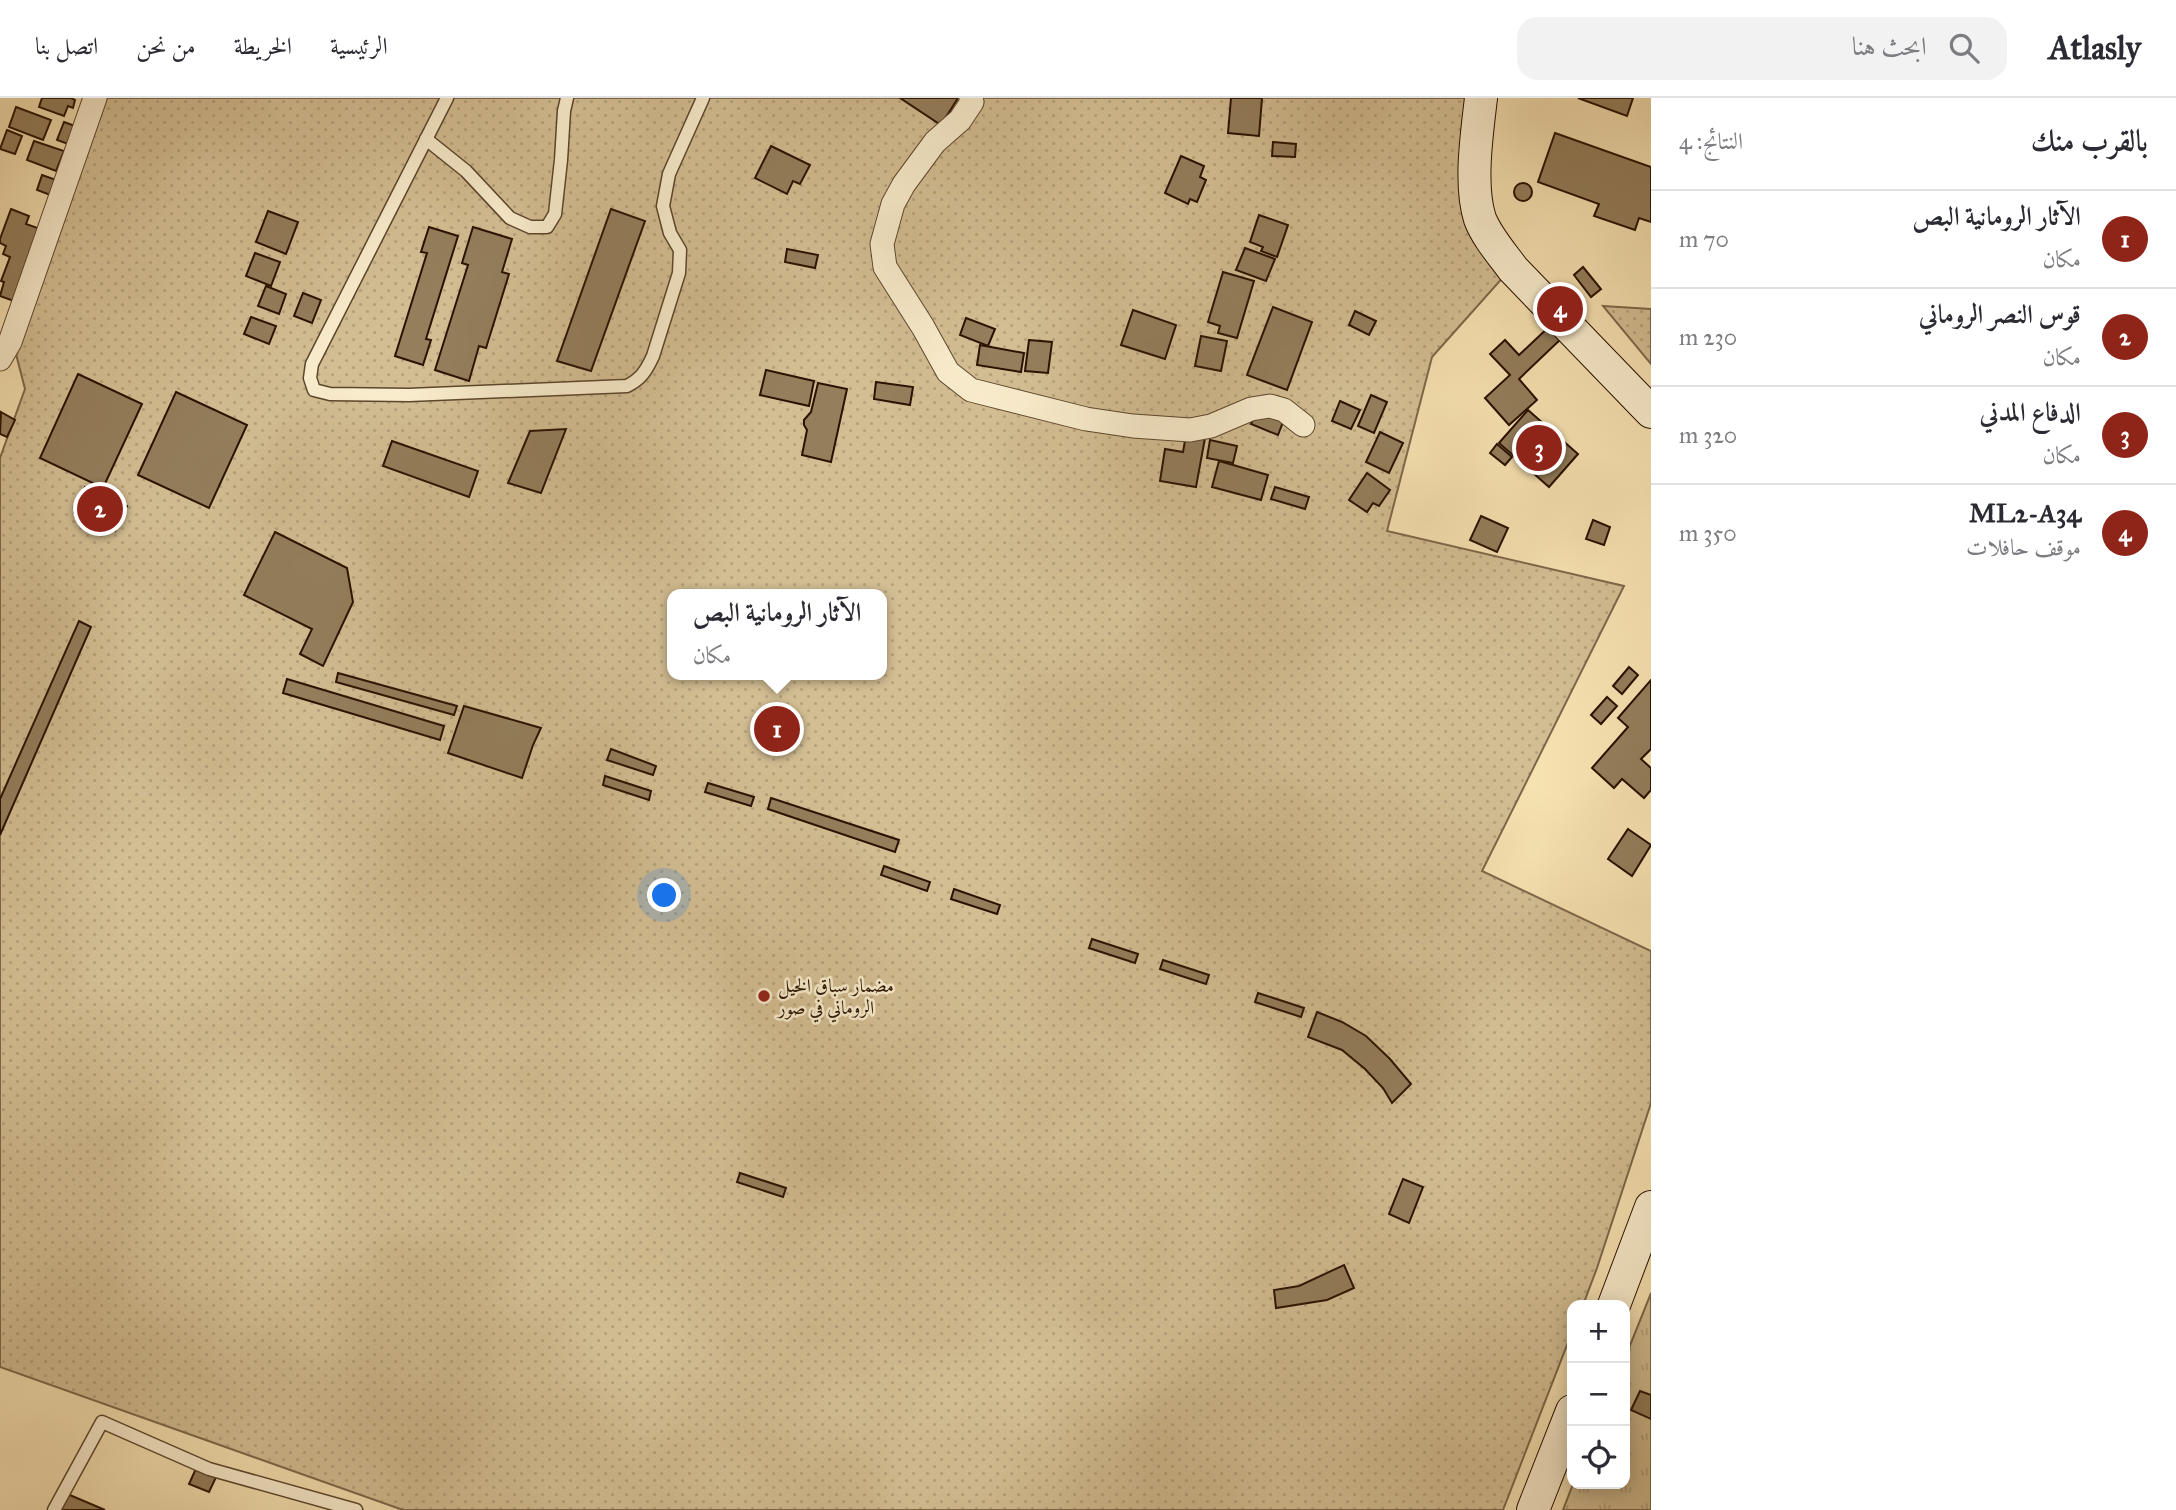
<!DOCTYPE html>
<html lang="ar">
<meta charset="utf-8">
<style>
:root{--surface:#fff;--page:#f2f2f3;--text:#2b2b33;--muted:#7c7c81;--line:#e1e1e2;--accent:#8f2418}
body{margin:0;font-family:"IM FELL Great Primer",Amiri,serif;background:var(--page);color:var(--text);direction:rtl}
.controls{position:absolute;right:21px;bottom:21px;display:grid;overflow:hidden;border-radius:14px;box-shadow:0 4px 18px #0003}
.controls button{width:63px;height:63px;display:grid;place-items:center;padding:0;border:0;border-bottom:2px solid var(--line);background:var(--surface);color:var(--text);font:35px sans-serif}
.you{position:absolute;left:665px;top:798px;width:24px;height:24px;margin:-18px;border:5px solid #fff;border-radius:50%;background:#1a73e8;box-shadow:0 0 0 10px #1a73e833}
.badge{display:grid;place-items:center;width:46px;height:46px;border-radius:50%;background:var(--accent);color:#fff;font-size:23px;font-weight:700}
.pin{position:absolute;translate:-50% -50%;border:4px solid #fff;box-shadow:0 2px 7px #0006}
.popup{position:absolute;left:667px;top:491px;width:220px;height:91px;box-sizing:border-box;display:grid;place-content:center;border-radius:14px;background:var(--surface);filter:drop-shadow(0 2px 5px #0005);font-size:23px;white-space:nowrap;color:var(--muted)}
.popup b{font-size:26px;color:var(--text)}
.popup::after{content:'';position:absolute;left:50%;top:100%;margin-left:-14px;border:14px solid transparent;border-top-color:var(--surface)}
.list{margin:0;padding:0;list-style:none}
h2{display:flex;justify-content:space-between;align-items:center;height:91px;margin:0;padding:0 28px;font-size:30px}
h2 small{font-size:23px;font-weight:400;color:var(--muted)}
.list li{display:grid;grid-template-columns:46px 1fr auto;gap:21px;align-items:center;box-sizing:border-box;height:98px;padding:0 28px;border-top:2px solid var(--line)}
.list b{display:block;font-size:26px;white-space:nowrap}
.list p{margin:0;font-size:23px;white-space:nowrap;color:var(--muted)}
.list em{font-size:23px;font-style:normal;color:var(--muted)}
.icon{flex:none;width:38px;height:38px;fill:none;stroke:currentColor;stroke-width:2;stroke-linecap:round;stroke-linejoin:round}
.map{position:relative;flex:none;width:1651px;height:1412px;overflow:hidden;direction:ltr}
header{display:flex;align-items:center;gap:42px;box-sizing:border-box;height:98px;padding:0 35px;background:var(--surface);border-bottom:2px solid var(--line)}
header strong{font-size:33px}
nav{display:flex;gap:38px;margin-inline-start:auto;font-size:24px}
.search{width:490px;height:63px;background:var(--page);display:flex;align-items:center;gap:18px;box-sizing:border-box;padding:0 24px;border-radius:21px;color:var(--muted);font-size:26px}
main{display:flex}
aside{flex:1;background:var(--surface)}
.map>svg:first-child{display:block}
.grass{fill:url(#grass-dots);stroke:#7e684a;stroke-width:2;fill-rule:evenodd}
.park{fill:url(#park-tufts);stroke:#7e684a;stroke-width:2}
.building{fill:#947e5c;stroke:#291200;stroke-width:2}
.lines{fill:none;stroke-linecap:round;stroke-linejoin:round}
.service-casing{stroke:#5c462c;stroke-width:15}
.minor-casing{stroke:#5c462c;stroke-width:25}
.secondary-casing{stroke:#291200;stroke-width:34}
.service{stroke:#f9eccc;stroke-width:12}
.minor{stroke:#f9eccc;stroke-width:23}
.secondary{stroke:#f9eccc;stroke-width:32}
.poi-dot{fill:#8f2418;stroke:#f9eccc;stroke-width:2.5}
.labels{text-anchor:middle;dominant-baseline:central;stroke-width:5;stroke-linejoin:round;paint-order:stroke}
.poi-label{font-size:19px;fill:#291200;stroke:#f9eccc;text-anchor:start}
</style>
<header>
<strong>Atlasly</strong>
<div class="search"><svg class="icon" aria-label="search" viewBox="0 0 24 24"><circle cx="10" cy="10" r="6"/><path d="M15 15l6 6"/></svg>ابحث هنا</div>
<nav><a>الرئيسية</a><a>الخريطة</a><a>من نحن</a><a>اتصل بنا</a></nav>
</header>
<main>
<aside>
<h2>بالقرب منك<small>النتائج: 4</small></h2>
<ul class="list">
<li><span class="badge">1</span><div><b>الآثار الرومانية البص</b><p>مكان</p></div><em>70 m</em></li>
<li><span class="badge">2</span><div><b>قوس النصر الروماني</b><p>مكان</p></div><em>230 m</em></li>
<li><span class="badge">3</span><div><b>الدفاع المدني</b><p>مكان</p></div><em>320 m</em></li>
<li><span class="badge">4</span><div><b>ML2-A34</b><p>موقف حافلات</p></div><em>350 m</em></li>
</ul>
</aside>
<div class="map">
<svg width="1651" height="1412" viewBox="0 0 1651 1412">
<defs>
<pattern id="grass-dots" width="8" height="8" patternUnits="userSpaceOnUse" patternTransform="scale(1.75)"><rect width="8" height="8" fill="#d3be93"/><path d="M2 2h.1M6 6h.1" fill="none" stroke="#b5a27d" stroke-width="1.8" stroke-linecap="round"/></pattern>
<pattern id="park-tufts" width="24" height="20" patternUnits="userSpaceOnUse" patternTransform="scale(1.75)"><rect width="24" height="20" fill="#d3be93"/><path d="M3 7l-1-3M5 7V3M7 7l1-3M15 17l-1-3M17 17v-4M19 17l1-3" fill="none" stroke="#b5a27d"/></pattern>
</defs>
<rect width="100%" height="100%" fill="#f6e1b1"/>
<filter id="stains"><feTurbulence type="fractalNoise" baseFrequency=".00286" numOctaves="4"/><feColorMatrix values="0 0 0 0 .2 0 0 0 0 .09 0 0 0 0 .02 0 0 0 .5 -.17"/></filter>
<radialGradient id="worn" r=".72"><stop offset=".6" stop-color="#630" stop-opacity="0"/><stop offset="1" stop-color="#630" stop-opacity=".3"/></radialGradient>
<g class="grass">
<path d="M107 0H1468L1506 176 1432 259 1387 433 1624 488 1482 773 1651 853V1005L1597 1170 1583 1207H1572V1234L1503 1412H403L0 1269V360L25 291 16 256ZM672 496H882V577H672Z"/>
<path d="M1603 208 1651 211V266Z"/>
</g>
<path class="park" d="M1651 1195V1412H1563L1573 1386H1625V1260Z"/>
<g class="building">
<path d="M42 0H71L75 2 73 10 68 8 64 18 39 9Z"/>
<path d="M900 0H958L941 27Z"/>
<path d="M1231 0H1262L1259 38 1228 35Z"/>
<path d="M1578 0H1633L1627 18Z"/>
<path d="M16 9 51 22 43 42 9 29Z"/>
<path d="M64 24 78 29 71 47 57 42Z"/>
<path d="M7 32 22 38 15 56 0 51Z"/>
<path d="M1555 35 1651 69V124L1639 120 1635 132 1594 118 1599 106 1538 84Z"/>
<path d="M34 43 64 53 56 73 27 62Z"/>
<path d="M1273 44 1296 46 1295 59 1272 58Z"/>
<path d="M771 48 810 67 800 86 793 83 787 96 755 80Z"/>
<path d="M1181 58 1204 68 1200 79 1206 82 1197 104 1190 101 1188 106 1165 95Z"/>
<path d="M42 77 59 83 53 98 37 92Z"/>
<circle cx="1523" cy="94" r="9"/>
<path d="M11 111 29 118 26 126 46 133 19 205 0 198 4 184 1 183 10 159 3 156 6 148 0 145V141Z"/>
<path d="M611 111 645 123 591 273 557 263Z"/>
<path d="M268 113 298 124 286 156 256 144Z"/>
<path d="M1259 117 1288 127 1277 159 1261 153 1263 149 1250 144Z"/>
<path d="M429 129 458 138 426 241 431 242 423 267 395 258 427 155 421 154Z"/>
<path d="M473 129 512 141 502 174 509 176 486 250 479 248 469 283 435 272 468 167 462 165Z"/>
<path d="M1245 150 1275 161 1266 183 1236 172Z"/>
<path d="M787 151 818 157 815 170 785 164Z"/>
<path d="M255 155 280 164 271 188 246 178Z"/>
<path d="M1583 169 1601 191 1591 199 1574 177Z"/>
<path d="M1223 174 1254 183 1237 240 1218 235 1220 228 1208 224Z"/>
<path d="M266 188 286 196 279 216 258 208Z"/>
<path d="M303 195 321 202 312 225 294 218Z"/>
<path d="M1273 209 1312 224 1287 292 1247 277Z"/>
<path d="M1133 212 1176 227 1165 261 1121 247Z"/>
<path d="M1355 213 1376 223 1369 237 1349 227Z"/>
<path d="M251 219 276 228 269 246 244 236Z"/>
<path d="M966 220 995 231 988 248 960 237Z"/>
<path d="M1551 227 1563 239 1519 281 1537 302 1509 327 1485 300 1510 277 1490 256 1505 242 1519 257Z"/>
<path d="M1201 238 1227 243 1221 273 1195 268Z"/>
<path d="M1029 242 1052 244 1048 275 1025 273Z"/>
<path d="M980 247 1024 255 1021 274 977 267Z"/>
<path d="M766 272 814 283 809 308 760 297Z"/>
<path d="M78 276 142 306 103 390 40 360Z"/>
<path d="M876 284 913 289 910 307 874 301Z"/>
<path d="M818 285 847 291 831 364 802 357 807 332 804 327V322L811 314Z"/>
<path d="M176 294 247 327 209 410 138 377Z"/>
<path d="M1371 297 1387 304 1374 335 1358 328Z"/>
<path d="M1340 303 1360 312 1351 331 1332 323Z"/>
<path d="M1528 312 1578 356 1549 389 1499 345Z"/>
<path d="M1257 313 1283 324 1278 337 1251 326Z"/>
<path d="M1 314 15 322 7 339 0 336Z"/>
<path d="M566 331 541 395 508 385 530 333Z"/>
<path d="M1380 334 1403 345 1389 375 1366 364Z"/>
<path d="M1186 337 1205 340 1196 389 1160 383 1165 351 1183 354Z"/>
<path d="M1210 342 1237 348 1233 365 1207 360Z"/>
<path d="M392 343 478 373 469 399 383 368Z"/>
<path d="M1497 346 1512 359 1505 367 1490 355Z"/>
<path d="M1219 363 1268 377 1261 402 1212 389Z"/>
<path d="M1367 375 1390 392 1379 408 1373 405 1367 414 1349 402Z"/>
<path d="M85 389 127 408 115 433 74 415Z"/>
<path d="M1275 389 1309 399 1305 411 1271 401Z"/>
<path d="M1481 418 1508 430 1497 454 1470 442Z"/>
<path d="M1593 422 1610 429 1604 447 1586 441Z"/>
<path d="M275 434 347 470 353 504 323 568 300 556 312 531 244 497Z"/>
<path d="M79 523 91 529 0 737V701Z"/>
<path d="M1629 569 1638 577 1622 596 1613 588Z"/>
<path d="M338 575 457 608 454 617 336 584Z"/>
<path d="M287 581 444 628 440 642 283 595Z"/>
<path d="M1651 582V651L1641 661 1651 670V692L1644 700 1622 681 1614 690 1592 670 1628 629 1618 620Z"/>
<path d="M1607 599 1617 608 1601 626 1591 617Z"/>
<path d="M464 608 541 630 533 647 522 680 448 655Z"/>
<path d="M611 651 656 668 653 677 607 662Z"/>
<path d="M605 678 651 693 649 702 603 687Z"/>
<path d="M708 685 754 699 751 708 705 694Z"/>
<path d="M771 700 899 742 895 754 768 711Z"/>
<path d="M1628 731 1651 747 1632 778 1608 761Z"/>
<path d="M884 768 930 784 927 793 881 777Z"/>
<path d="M954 791 1000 807 997 816 951 801Z"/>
<path d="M1092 841 1138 856 1135 865 1089 850Z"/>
<path d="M1163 862 1209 877 1206 886 1160 871Z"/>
<path d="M1258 895 1304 910 1301 919 1255 904Z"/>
<path d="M1317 914 1342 924 1366 938 1390 961 1411 986 1392 1005 1383 990 1365 971 1342 952 1308 939Z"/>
<path d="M740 1075 786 1090 783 1099 737 1084Z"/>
<path d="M1403 1081 1423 1089 1409 1125 1389 1116Z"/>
<path d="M1344 1167 1354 1190 1327 1202 1276 1210 1274 1192 1299 1188Z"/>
<path d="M1640 1293 1651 1297V1321L1631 1312Z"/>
<path d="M198 1366 218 1375 209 1394 189 1386Z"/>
<path d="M65 1395 105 1412H58Z"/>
</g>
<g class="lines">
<g class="service-casing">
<g id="service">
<path d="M447 0 312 266 310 280 314 292 330 296 409 297 627 288C641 281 646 273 653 258L679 175 680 152 670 135 663 108 669 76 703 0"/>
<path d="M426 41 466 73 510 120 530 129H547L555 116 561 62 564 13 567 0"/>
<path d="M54 1412 102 1324 209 1371 356 1412"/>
</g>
</g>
<g class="minor-casing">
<g id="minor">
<path d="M971 0 972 4 960 22 935 44 904 86 893 106 882 146 885 169 923 229 948 274 971 292 1086 321 1133 328 1190 332 1211 328 1251 311 1270 308 1284 312 1303 327"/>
<path d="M0 261 10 244 95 0"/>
</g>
</g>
<g class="secondary-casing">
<g id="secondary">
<path d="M1481 0C1477 35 1469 87 1480 121 1487 139 1502 156 1513 171L1651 314"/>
<path d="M1614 1207 1651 1109"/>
<path d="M1533 1412 1572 1313"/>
</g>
</g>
<use href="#service" class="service"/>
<use href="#minor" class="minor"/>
<use href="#secondary" class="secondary"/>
</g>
<circle class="poi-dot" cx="764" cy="898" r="7"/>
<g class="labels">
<g class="poi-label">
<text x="778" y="887">مضمار سباق الخيل<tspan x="778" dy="22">الروماني في صور</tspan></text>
</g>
</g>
<rect width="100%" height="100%" filter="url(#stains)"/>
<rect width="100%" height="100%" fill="url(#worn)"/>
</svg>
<div class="controls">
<button>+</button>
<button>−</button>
<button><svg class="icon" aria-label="locate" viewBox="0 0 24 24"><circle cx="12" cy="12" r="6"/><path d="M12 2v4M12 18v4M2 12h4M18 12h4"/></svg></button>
</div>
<div class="you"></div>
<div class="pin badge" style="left:777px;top:631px">1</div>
<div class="popup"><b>الآثار الرومانية البص</b>مكان</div>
<div class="pin badge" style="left:100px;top:411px">2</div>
<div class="pin badge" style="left:1539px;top:350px">3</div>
<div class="pin badge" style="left:1560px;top:211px">4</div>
</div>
</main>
